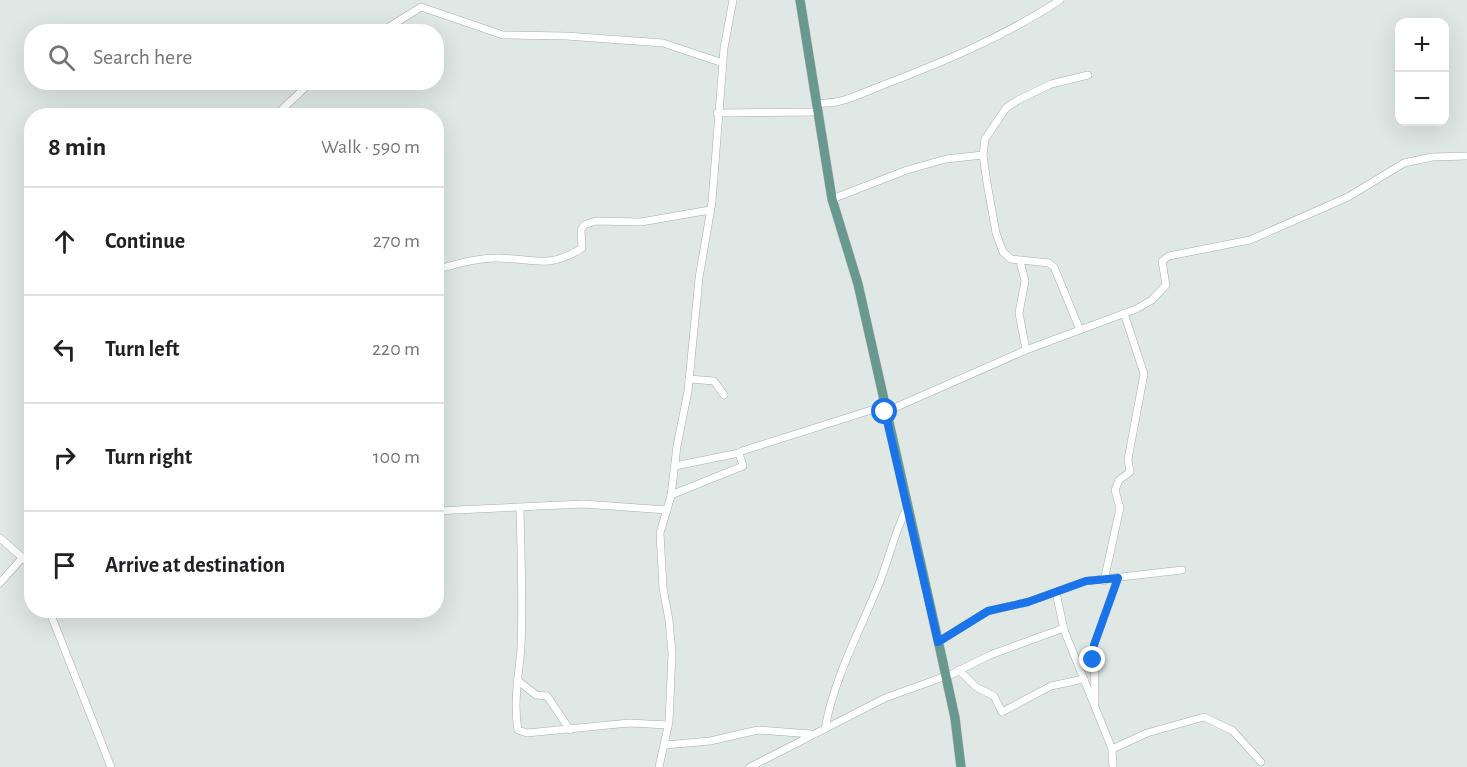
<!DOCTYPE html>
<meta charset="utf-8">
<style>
:root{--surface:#fff;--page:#f6f6f6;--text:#202124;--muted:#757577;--line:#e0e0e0}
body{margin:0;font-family:"Alegreya Sans",sans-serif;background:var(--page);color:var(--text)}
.controls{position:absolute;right:18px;top:18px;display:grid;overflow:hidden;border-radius:12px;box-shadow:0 6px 24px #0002}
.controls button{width:54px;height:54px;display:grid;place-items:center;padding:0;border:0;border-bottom:2px solid var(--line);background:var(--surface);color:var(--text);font:30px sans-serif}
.stop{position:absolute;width:18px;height:18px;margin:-14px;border:4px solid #1a73e8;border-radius:50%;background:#fff}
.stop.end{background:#1a73e8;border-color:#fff;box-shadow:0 2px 6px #0008}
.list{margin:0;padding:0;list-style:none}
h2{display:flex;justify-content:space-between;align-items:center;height:78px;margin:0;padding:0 24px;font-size:26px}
h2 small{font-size:20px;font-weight:400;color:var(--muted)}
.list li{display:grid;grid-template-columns:39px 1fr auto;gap:18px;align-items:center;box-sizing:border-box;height:108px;padding:0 24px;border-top:2px solid var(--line)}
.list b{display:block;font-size:22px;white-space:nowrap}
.list em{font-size:20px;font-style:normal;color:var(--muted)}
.icon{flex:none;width:33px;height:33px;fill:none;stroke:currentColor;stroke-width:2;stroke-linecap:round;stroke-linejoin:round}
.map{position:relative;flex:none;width:1467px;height:767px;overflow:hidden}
.search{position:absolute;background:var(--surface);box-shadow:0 6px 24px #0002;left:24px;top:24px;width:420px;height:66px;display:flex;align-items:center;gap:15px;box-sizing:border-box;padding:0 21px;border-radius:24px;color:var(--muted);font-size:22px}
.panel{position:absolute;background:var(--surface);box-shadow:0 6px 24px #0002;left:24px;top:108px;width:420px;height:510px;border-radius:24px}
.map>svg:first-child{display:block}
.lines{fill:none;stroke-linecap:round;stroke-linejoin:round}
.minor-casing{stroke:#a3afab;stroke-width:8}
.major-casing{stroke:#bdc3c1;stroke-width:10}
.minor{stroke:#fff;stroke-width:7}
.major{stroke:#68988e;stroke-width:9}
.route{stroke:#1a73e8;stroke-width:8}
</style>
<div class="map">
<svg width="1467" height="767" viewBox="0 0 1467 767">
<rect width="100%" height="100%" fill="#dfe8e4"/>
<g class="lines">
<g class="minor-casing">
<g id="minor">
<path d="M381 32 421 7 503 35 566 36 663 43 723 63"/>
<path d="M817 103C839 105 858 95 878 87 941 63 1004 37 1060 0"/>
<path d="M717 113 818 112"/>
<path d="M275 116 311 82"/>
<path d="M832 199 907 170 946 159 983 155"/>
<path d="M1020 261 1025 281 1019 313 1026 350"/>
<path d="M436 270C455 264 476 258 496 258 532 258 548 270 582 248L581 230 584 225 596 221 641 222 710 210"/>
<path d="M1080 330 1054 267 1049 263 1011 259 1003 252 996 233 987 183 983 155 985 139 1006 108 1018 100 1051 84 1088 75"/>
<path d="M689 379 714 381 724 395"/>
<path d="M885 412 1026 350 1136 309 1152 300 1166 285 1162 261 1169 256 1250 240 1348 197 1404 163 1432 157 1467 156"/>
<path d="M675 466 739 453"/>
<path d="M671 495 743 466 739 453 742 451 884 406"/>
<path d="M520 508C521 554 523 601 521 647 519 675 513 702 518 730L527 733 629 723 668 725"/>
<path d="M436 511 583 504 667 510"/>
<path d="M0 538 32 566"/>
<path d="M1104 581 1120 508 1115 490 1119 480 1130 472 1128 459 1144 374 1124 313"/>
<path d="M0 583 23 557"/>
<path d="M1056 592 1064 630 1112 749 1113 767"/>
<path d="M49 610 111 767"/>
<path d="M938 642 988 611 1028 602 1086 581 1182 570"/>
<path d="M959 670 976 687 994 696 1002 712 1051 686 1084 679"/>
<path d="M946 677 990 655 1064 628"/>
<path d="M517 680 536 695 547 696 570 730"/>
<path d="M1095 702 1094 645 1118 578"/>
<path d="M825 729C834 678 859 633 878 586 889 560 894 533 907 508"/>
<path d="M665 745 710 741 758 730 811 734"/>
<path d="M1112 749 1147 733 1204 717 1233 731 1261 762"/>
<path d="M659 767 669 722 672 653 669 620 663 588 660 533 671 496 677 446 688 391 699 278 712 202 724 48 733 0"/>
<path d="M750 767 885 698 946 676"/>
</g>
</g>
<g class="major-casing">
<path id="major" d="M800 0 832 199 858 284 940 649 955 718 961 767"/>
</g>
<use href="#minor" class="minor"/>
<use href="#major" class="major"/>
</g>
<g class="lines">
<path class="route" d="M885 412 938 642 988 611 1028 602 1086 581 1118 578 1094 645 1093 660"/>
</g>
</svg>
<div class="controls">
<button>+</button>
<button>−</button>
</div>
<div class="stop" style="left:885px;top:412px"></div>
<div class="stop end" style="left:1093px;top:660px"></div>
<div class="search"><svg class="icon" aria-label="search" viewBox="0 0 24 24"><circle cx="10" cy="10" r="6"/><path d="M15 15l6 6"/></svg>Search here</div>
<section class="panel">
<h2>8 min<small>Walk · 590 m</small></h2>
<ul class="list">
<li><svg class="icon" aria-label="ahead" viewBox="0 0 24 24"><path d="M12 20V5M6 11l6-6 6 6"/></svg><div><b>Continue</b></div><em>270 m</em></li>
<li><svg class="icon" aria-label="left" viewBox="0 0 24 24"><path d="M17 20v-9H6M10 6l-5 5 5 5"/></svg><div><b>Turn left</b></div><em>220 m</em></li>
<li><svg class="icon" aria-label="right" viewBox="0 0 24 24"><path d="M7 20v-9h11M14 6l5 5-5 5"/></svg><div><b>Turn right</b></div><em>100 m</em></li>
<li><svg class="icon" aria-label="arrive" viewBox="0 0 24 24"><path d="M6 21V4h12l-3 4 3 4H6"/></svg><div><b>Arrive at destination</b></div></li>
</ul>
</section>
</div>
